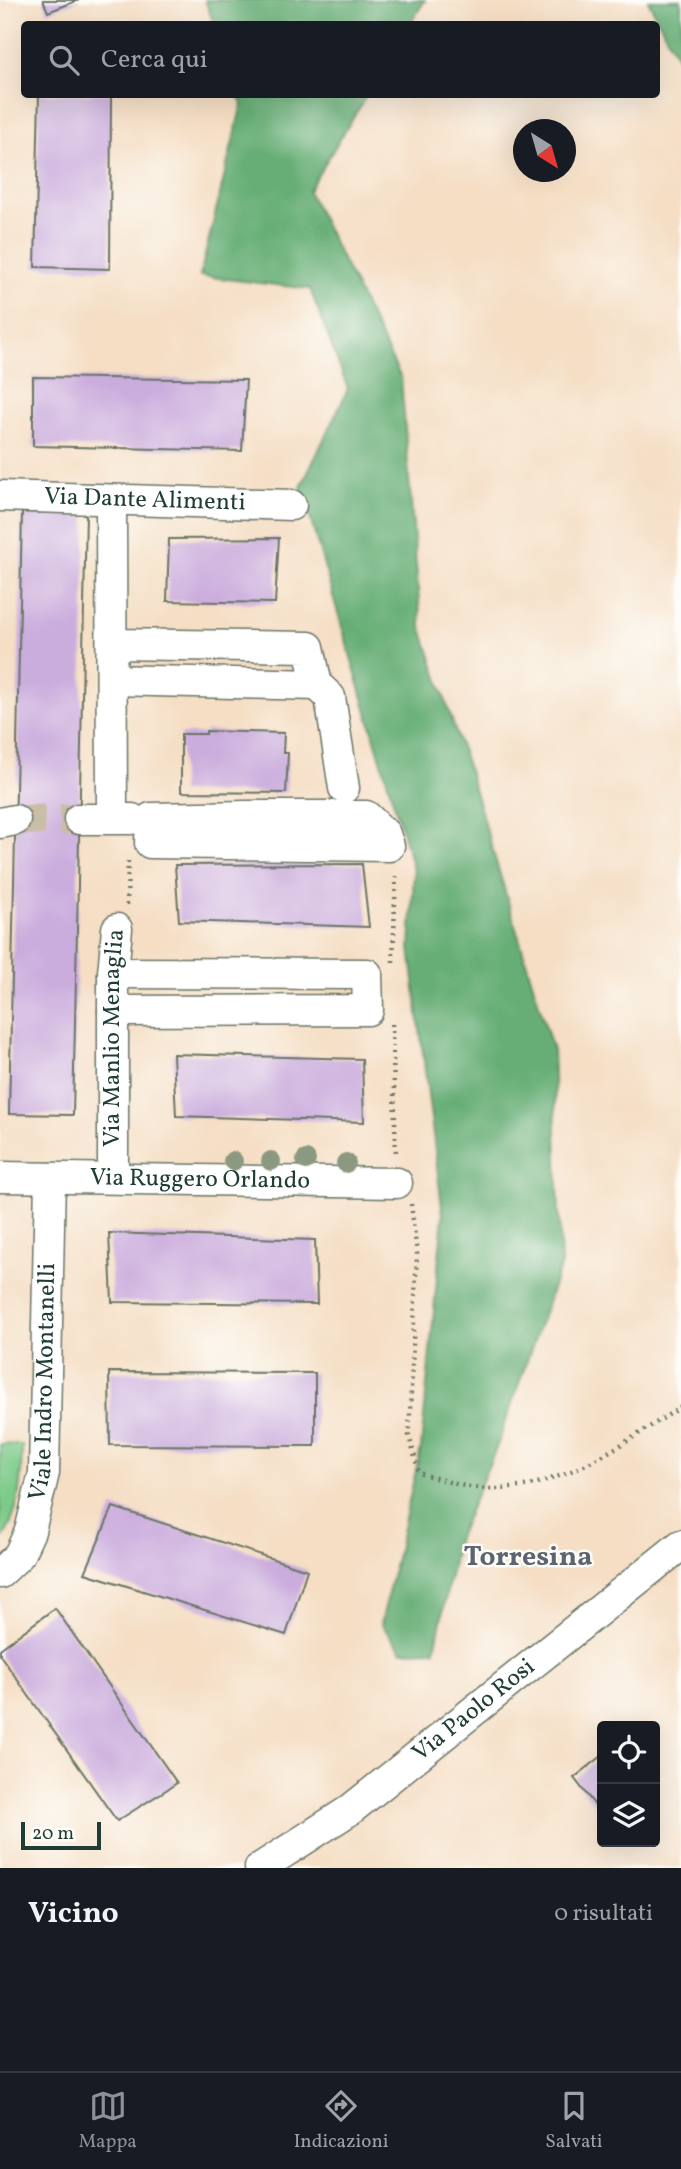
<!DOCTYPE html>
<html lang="it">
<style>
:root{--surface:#171b24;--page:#20242c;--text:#f1f3f6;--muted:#9ea1a6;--line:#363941;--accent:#8c9099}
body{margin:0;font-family:Vollkorn,serif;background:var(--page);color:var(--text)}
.controls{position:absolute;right:21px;bottom:21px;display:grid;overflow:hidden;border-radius:7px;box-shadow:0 7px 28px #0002}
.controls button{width:63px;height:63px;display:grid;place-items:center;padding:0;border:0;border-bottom:2px solid var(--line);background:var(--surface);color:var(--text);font:35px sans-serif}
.compass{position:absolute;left:513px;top:119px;width:63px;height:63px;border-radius:50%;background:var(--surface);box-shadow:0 7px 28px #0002;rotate:143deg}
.scale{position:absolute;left:21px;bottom:18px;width:80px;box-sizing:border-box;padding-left:7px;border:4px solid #1f3d34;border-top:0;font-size:19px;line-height:24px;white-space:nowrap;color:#1f3d34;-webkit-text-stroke:5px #fdfcf7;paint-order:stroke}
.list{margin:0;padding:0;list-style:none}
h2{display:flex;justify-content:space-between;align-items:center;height:91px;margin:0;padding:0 28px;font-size:30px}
h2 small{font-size:23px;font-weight:400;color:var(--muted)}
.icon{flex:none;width:38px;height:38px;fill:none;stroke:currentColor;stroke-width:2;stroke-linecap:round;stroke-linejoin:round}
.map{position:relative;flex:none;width:681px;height:1868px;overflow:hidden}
.search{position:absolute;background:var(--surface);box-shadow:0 7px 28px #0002;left:21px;right:21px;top:21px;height:77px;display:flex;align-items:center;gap:18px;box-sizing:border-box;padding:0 24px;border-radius:7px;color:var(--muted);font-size:26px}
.sheet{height:203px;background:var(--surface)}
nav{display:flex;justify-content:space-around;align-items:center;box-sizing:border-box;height:98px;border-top:2px solid var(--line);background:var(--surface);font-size:19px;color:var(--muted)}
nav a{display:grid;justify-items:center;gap:4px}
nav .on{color:var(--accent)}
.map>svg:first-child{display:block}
.green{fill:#7dca8a;stroke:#4e845f;stroke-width:2}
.forest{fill:#66ae76;stroke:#427655;stroke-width:2}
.building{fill:#caacdd}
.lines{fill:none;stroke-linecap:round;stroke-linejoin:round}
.minor-tunnel{stroke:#cabea7;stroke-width:30;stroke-dasharray:30 15;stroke-linecap:butt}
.minor-casing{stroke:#6a7566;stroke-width:33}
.path{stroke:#6a7566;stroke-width:4.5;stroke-dasharray:2 5;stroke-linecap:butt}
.minor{stroke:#fff;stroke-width:30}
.tree{fill:#8c9981}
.labels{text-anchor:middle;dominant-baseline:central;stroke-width:5;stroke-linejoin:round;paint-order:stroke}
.street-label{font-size:24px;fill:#1f3d34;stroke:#fdfcf7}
.quarter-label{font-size:28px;font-weight:bold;fill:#5b646f;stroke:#fdfcf7}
</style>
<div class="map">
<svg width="681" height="1868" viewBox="0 0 681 1868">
<rect width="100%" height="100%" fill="#fdfcf7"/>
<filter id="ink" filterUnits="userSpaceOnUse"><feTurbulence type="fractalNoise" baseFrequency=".0143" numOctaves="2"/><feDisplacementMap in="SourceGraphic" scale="14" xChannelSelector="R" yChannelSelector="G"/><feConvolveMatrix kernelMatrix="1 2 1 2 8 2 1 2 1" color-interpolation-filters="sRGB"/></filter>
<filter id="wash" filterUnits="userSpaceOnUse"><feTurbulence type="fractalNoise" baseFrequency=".00686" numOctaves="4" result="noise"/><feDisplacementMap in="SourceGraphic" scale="28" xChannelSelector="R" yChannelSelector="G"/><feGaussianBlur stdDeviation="1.57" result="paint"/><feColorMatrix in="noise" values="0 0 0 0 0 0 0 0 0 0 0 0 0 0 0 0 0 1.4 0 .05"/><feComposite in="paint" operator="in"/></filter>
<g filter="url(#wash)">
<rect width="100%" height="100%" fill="#f5dec4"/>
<path class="green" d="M0 1444 22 1445C21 1478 21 1514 0 1542Z"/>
<g class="forest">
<path d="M205 0H425L410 24H214Z"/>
<path d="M648 0H681V65Z"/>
<path d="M238 95H367L308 191 401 378 421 626 470 775 553 1051 561 1264 497 1446 458 1537 435 1650 402 1651 381 1624 421 1448 443 1215 410 949 414 872 301 487 348 389 310 289 200 276 242 104Z"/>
</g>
<g id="blocks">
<g class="building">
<path d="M43 0H79L48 12Z"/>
<path d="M39 94H111L110 269 35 267Z"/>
<path d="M33 377 246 380 242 451 33 446Z"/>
<path d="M22 512 86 513 73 1115 9 1114Z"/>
<path d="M279 538 275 603 167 601 169 539Z"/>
<path d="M206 731 284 733 283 753H288L286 793 181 792V734H206Z"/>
<path d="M362 864 369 927 179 921 175 865Z"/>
<path d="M173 1054 362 1059 364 1122 176 1116Z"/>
<path d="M109 1233 315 1240 317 1304 112 1302Z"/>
<path d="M109 1372 315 1373V1446L110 1445Z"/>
<path d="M113 1507 307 1570 286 1635 85 1573Z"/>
<path d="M55 1608 177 1783 117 1821 0 1655V1649Z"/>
<path d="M602 1756V1810L600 1812 574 1778Z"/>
</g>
</g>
</g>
<g filter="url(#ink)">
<use href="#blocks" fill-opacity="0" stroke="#6a7566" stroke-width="2"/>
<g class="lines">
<path class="minor-tunnel" d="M15 820 79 819"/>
<g class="minor-casing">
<g id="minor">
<path id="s1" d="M0 496 291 505"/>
<path d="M111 500 112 818"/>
<path d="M112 680 317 685 309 647 112 644"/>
<path d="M317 685 330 697 344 788"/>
<path d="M247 816H366L385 834 389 846 150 843 151 818Z"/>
<path d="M79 819H132"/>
<path d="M0 823 15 820"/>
<path d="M113 1011 368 1010 367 974 113 973"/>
<path id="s2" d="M0 1177 397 1183"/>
<path id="s3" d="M113 1178V973L117 929"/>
<path id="s4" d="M0 1573 19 1555 30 1531 44 1473 50 1178"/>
<path id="s5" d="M260 1868 350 1810 681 1545"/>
</g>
</g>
<g class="path">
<path d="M127 905 128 858"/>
<path d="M393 962 396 873"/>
<path d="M392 1024 396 1155"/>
<path d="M411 1204 417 1253 409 1435 419 1473C436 1478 453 1484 470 1487 549 1500 619 1445 681 1407"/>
</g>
<use href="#minor" class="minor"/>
</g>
<g class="tree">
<circle cx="306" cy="1160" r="10"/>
<circle cx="233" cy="1161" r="10"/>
<circle cx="271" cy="1161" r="10"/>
<circle cx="346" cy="1163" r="10"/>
</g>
</g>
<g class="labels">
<g class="street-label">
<text stroke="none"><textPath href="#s1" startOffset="145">Via Dante Alimenti</textPath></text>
<text stroke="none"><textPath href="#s3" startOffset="140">Via Manlio Menaglia</textPath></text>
<text stroke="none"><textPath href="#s2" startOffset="200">Via Ruggero Orlando</textPath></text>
<text stroke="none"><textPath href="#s4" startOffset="203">Viale Indro Montanelli</textPath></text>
<text stroke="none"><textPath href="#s5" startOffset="266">Via Paolo Rosi</textPath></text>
</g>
<g class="quarter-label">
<text x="528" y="1557">Torresina</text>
</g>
</g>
</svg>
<div class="controls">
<button><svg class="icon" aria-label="locate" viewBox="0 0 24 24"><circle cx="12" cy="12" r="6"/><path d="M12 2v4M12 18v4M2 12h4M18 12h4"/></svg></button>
<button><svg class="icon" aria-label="layers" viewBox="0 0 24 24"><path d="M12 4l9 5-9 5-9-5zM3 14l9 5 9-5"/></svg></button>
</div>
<svg class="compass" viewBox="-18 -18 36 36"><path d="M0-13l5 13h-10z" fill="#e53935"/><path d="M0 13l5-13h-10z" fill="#9ea1a6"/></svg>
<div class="scale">20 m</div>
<div class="search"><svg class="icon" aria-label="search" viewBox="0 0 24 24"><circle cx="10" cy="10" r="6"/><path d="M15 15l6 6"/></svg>Cerca qui</div>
</div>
<section class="sheet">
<h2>Vicino<small>0 risultati</small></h2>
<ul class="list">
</ul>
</section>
<nav>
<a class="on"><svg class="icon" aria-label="map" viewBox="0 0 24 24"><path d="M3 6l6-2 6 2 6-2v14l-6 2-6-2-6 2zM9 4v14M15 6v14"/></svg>Mappa</a>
<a><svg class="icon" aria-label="directions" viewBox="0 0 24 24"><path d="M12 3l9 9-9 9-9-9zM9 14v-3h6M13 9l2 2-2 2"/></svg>Indicazioni</a>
<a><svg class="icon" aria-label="saved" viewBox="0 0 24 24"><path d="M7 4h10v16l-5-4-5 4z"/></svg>Salvati</a>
</nav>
